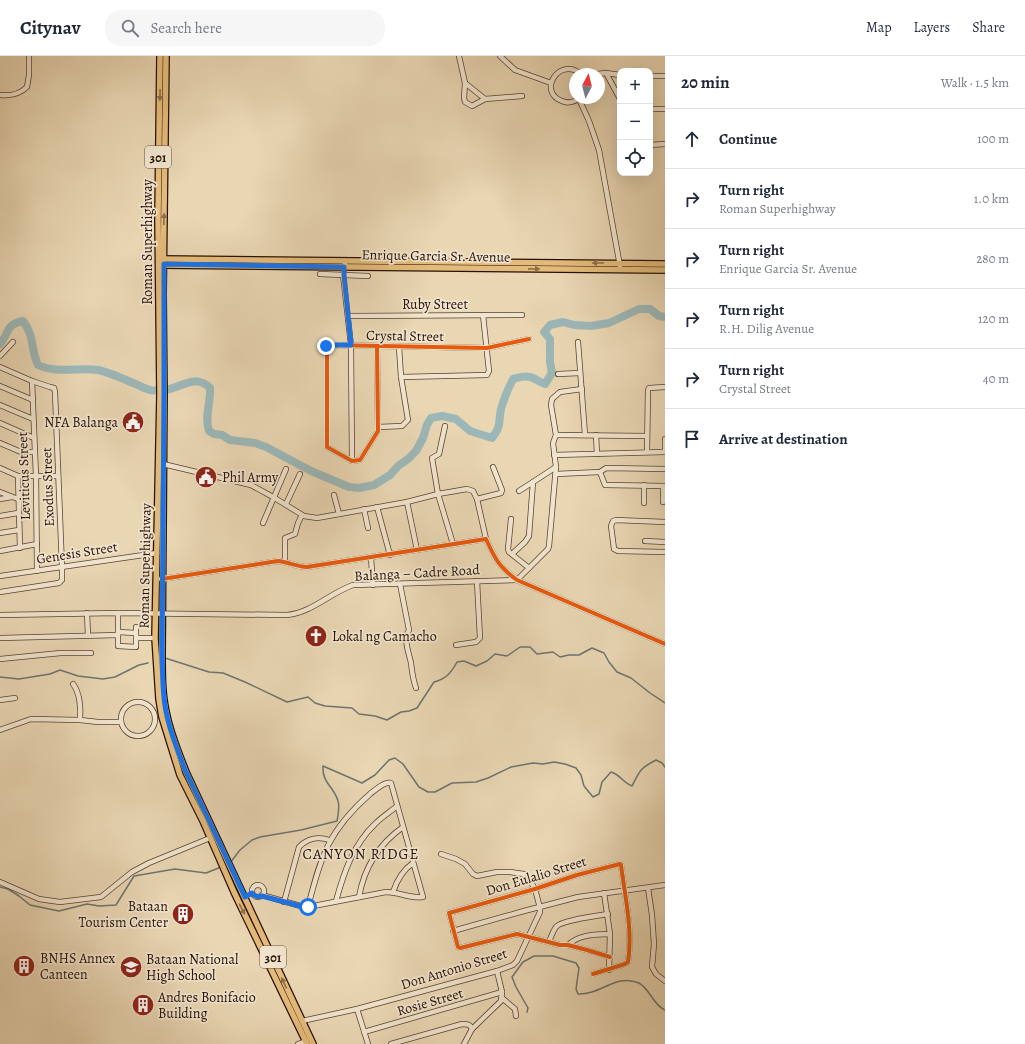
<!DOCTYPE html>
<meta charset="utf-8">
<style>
:root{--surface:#fff;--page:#f6f6f7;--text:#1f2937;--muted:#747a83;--line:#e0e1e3}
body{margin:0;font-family:Alegreya,serif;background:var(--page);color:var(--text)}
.controls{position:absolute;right:12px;top:12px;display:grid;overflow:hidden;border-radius:8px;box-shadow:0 4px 16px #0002}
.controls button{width:36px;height:36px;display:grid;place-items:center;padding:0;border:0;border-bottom:1px solid var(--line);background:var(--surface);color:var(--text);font:20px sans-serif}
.compass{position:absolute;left:569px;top:12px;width:36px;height:36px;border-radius:50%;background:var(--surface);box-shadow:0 4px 16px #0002;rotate:7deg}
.stop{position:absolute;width:12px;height:12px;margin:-9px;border:3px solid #1a73e8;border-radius:50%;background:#fff}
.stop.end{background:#1a73e8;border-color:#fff;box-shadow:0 1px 4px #0008}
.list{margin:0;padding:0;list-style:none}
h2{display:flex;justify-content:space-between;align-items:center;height:52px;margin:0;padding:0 16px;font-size:17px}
h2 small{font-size:13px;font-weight:400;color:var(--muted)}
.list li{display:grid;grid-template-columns:26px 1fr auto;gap:12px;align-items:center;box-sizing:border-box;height:60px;padding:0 16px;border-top:1px solid var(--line)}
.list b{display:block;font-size:15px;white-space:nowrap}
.list p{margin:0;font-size:13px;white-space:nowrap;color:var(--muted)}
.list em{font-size:13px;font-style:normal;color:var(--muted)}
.icon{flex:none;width:22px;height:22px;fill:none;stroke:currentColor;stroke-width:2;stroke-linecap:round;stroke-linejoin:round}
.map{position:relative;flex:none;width:665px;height:988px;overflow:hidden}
header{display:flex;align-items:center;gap:24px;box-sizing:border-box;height:56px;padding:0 20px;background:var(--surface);border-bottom:1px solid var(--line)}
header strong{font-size:19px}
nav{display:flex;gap:22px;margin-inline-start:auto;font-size:14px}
.search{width:280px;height:36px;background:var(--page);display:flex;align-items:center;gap:10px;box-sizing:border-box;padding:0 14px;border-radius:16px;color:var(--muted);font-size:15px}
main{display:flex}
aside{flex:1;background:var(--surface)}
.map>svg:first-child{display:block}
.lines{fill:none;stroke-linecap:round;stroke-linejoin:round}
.stream{stroke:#6d7470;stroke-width:1.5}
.river{stroke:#9cb7b7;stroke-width:8}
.minor-casing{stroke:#584230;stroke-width:6}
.major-casing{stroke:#271005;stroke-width:8}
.minor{stroke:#f1e4ce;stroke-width:4.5}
.major{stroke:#e4bb7a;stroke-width:5.5}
.cycleway-casing{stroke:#f1e4ce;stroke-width:6}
.cycleway{stroke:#e8590c;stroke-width:4}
.oneway{fill:#8f6e45}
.route{stroke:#1a73e8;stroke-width:5}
.labels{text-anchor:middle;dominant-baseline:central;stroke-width:3.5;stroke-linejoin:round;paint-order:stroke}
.shield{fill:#f1e4ce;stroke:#645041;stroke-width:1}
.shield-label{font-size:13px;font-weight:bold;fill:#271005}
.street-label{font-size:14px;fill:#271005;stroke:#f1e4ce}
.poi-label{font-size:14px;fill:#271005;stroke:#f1e4ce;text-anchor:start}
.neighbourhood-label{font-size:15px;letter-spacing:1px;fill:#271005;stroke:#f1e4ce}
</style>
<header>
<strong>Citynav</strong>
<div class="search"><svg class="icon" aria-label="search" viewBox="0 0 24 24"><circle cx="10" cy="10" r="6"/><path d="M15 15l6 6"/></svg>Search here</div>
<nav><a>Map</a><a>Layers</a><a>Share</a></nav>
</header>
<main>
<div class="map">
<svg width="665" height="988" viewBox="0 0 665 988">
<rect width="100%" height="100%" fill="#e9d6b3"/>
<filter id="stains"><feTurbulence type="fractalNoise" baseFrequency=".005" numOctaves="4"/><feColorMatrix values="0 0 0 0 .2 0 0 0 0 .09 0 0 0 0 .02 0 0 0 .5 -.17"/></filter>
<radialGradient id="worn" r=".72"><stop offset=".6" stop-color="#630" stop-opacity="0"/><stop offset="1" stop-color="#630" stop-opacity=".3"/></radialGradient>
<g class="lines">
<g class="stream">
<path d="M165 602 209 616 223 617 245 626 287 646 308 641 315 647 325 650 352 652 359 658 375 660 387 664 401 656 409 655 417 652 434 626C446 623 451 617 457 606L464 605 476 610 487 605 495 598 507 600 520 591H530L537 598 553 596 560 601 569 599H579L592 592 604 597 609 606 617 616 631 622 650 637 665 647"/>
<path d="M0 621 19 623 50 618 60 614 78 620 103 623 115 621 139 609 148 607"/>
<path d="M230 807 240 794 252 784 260 781 301 774 337 765C338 759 340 751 338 745 334 730 322 728 323 710L362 727 375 719 389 704 395 702 403 708 419 731 428 736H435L452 727 476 726 488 722 511 711 533 707 543 708 554 706 565 708 576 712 581 719 584 730 593 741 599 738 602 726 611 716C621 719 622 726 632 730 640 715 639 713 656 704L662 707 665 711"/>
<path d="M0 831 8 833 19 840 30 849 59 855 87 848 99 850 116 849 134 820 175 813 206 817 221 811"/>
<path d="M527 956 528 952 516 931 512 921 523 906 534 900H553L576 907 579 912 576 933 578 938C601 939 616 917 639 927 650 933 653 949 665 954"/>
</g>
<path class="river" d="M0 288C10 277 4 269 23 265 35 281 30 292 38 309 57 318 78 311 98 314 112 317 125 324 138 329 142 331 146 333 150 334 153 335 158 334 162 334 180 334 193 316 210 332 211 346 204 361 209 375L214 378 222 379 230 384 255 387 266 391 311 415 349 431 359 432 374 429 390 419 398 410 408 403 416 395 423 382 427 369 431 362 442 360 456 363 470 375 492 382C502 369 498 367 501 353 504 342 508 333 513 323 518 322 524 319 530 321 535 322 539 326 545 328L552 317 550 306V283L544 276 550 269 563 266 574 269 591 270 609 267 639 253H650L659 260 665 261"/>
<g class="minor-casing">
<g id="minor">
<path d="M459 0 465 27 464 42 465 46 472 50 485 43 522 40"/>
<path d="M500 0 515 14 551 27"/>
<path d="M606 17 620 43"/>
<path d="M597 18 606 17 620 19"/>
<path d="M650 20H665"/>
<path d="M465 27 485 43"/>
<path d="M0 39C10 40 20 38 27 31L29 19V0"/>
<path d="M580 42C574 46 568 48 562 45 537 36 559 0 581 18"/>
<path d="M579 43 589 65 599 94 620 210"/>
<path d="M650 53H665"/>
<path d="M650 89 665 88"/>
<path d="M345 208 343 219 351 289 352 405"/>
<path d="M320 218 368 220"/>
<path d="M348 260 522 259"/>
<path d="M578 286 585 379"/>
<path d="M377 291 378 375 360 404 352 405 327 391V290L329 289 487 292 529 283"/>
<path d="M0 300 13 286"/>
<path d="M0 311 32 325 50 331 54 332 55 336 62 511V524L59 527 0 536"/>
<path d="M558 318 580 317"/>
<path d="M401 321 487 319 489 315 483 259"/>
<path d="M32 325 36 420 37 515"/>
<path d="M0 330 33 344"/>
<path d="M0 349 33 363"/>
<path d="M0 367 34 382"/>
<path d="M445 370 439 398 432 402 438 438 467 433 473 435 477 443 486 483"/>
<path d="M378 371 402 370 408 364 401 321 399 291"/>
<path d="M556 379 647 380"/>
<path d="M596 379 597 398"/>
<path d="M0 387 21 396H34"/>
<path d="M647 396 648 334 649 332 665 331"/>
<path d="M665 396V383"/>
<path d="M554 399 665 396"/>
<path d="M163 408 251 429 273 441 304 460 317 462 407 446 438 438 453 488"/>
<path d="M0 412 18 420H58"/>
<path d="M600 416 605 429 665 430"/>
<path d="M556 418 600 416 606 412 665 413"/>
<path d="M18 420 20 492"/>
<path d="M519 435 533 426"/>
<path d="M0 436 18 443"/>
<path d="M334 439 339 458"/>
<path d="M0 443 12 441"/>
<path d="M477 443 501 437 502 434 493 411"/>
<path d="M407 446 417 494"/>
<path d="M663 446V430"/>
<path d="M644 447V429"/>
<path d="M286 448 300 418"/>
<path d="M377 451 390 499"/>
<path d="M364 453 368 472"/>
<path d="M0 460 18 457"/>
<path d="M511 463 508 493 509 496 529 512"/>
<path d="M665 466 616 464 613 465 611 470 614 493 618 495 665 496"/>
<path d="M263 467 286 413"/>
<path d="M0 477 19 474"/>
<path d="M645 485 665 486"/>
<path d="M0 495 37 488"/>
<path d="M512 498 525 486 529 480 533 426 556 411"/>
<path d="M371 502 373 529"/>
<path d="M285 506V482L295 478 298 467 302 459"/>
<path d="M0 520 157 497"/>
<path d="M162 523 278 505C288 506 297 511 307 511L486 483C495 503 499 511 517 524L665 588"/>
<path d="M517 524 548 493 549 490 556 411 553 387 556 379 551 349 552 343 560 336 582 333"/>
<path d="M400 528 409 574C403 584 409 597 411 607 412 616 413 624 416 632"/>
<path d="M87 557 88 579"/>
<path d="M118 557V590L136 591V571"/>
<path d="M0 559 118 557 287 559C311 557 330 537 353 529L517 524"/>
<path d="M118 576 136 577"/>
<path d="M0 582 118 579"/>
<path d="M136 582H155"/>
<path d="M456 589 476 586 480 582 477 525"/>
<path d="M0 603 61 597H91"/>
<path d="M73 628C80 637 81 653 80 664"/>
<path d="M0 644 15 642"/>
<circle cx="138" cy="663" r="17"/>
<path d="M0 674 31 663 80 664 98 666H121"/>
<path d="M0 826 39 843 60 846 101 841 132 816 149 807 210 782"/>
<circle cx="258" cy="835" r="6"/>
<path d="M648 832 652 859 654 888 652 911 656 918 665 925"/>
<path d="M393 836C397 824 403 814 413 807"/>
<path d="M604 837 610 878 609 914"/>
<path d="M262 839 304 851H308L386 836C399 836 411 843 423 841L391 727C385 725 375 734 370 738 329 774 321 799 308 851"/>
<path d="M359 841C364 812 379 788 403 771"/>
<path d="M336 845C344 816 353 789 375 768 382 761 390 756 397 750"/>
<path d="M284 846 299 791C307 783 318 780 329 784"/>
<path d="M453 875 524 855 578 841 665 829"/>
<path d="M549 886C551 881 553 875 556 871 561 864 598 860 608 858"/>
<path d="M568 889C580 878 594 879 610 878"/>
<path d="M593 918 625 908 628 906C633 874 625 841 621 809L620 808 577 819 535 833 449 857 458 891 460 892 517 878 560 889H568L587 894 610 901"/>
<path d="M502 942 515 953 516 960"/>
<path d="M357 953 368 988"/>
<path d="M302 965 357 953 497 915 513 909 517 905 540 856V852L535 833 528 821 524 818 510 816H497L477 820 473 818 465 808 456 803 441 798"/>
<path d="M364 976 502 936"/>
<path d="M298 988 306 985"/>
<path d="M391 988 462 968C467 968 470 968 472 973"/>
<path d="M464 988 472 973 501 945 502 936 497 915"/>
</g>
</g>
<g class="major-casing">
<g id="major">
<path d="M160 0 158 163 160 338 155 582 159 643 162 661 180 719 203 765 234 836 307 988"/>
<path d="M166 0 163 238 164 338 162 600C162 620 162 640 167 660 171 679 179 698 186 716L313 988"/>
<path d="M161 203 665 208"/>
<path d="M161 209 665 214"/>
</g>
</g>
<use href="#minor" class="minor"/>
<use href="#major" class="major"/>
<g class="cycleway-casing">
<g id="cycleway">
<path d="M377 291 378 375 360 404 352 405 327 391V290L329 289 487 292 529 283"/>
<path d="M162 523 278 505C288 506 297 511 307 511L486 483C495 503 499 511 517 524L665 588"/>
<path d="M593 918 625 908 628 906C633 874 625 841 621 809L620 808 577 819 535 833 449 857 458 891 460 892 517 878 560 889H568L587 894 610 901"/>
</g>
</g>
<use href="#cycleway" class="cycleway"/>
</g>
<defs><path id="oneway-solid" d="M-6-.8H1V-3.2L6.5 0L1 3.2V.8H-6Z"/></defs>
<g class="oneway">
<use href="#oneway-solid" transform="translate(160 39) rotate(91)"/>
<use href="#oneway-solid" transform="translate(164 163) rotate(-89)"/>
<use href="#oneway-solid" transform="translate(598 207) rotate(-180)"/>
<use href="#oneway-solid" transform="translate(534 213) rotate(1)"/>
<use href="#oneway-solid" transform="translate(242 853) rotate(62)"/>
<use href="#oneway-solid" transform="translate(284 927) rotate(-115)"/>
</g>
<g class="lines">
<path class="route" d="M308 851H304L262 840C257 841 255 841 252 837L245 841 186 716C179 698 171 679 167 660 162 640 163 620 162 600L164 338V208L344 211V219L351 289H328L326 290"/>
</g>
<defs>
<g id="civic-disc" transform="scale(1.15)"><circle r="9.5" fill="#8f2418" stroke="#f1e4ce"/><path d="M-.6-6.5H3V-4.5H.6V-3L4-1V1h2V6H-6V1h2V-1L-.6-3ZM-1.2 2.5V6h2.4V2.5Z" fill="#fff"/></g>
<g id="church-disc" transform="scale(1.15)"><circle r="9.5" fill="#8f2418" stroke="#f1e4ce"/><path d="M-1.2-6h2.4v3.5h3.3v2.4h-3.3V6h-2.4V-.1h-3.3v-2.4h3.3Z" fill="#fff"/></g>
<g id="building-disc" transform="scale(1.15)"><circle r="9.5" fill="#8f2418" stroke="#f1e4ce"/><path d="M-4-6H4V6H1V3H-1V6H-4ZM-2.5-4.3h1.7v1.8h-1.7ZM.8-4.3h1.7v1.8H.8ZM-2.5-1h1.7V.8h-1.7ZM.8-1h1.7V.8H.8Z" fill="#fff"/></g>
<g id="school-disc" transform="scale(1.15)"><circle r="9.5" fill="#8f2418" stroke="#f1e4ce"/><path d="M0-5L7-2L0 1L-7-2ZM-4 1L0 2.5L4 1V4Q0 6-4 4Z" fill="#fff"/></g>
</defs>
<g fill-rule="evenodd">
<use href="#civic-disc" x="133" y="366"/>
<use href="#civic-disc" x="206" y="421"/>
<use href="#church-disc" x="316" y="580"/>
<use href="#building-disc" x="183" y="858"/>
<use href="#building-disc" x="24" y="910"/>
<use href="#school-disc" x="131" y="911"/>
<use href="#building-disc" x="143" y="949"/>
</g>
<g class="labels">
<g class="shield">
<rect x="145" y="90" width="26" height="22" rx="3"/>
<rect x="260" y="890" width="26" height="22" rx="3"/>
</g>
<g class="shield-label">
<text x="158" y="101">301</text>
<text x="273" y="901">301</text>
</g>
<g class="street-label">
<text transform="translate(147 186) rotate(-90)">Roman Superhighway</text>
<text transform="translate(436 200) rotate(1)">Enrique Garcia Sr. Avenue</text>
<text x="435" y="248">Ruby Street</text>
<text transform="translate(405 280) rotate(1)">Crystal Street</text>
<text transform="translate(24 420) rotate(-92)">Leviticus Street</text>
<text transform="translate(48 431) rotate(-92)">Exodus Street</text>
<text transform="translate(77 497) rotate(-9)">Genesis Street</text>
<text transform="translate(145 510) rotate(-89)">Roman Superhighway</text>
<text transform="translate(417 517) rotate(-3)">Balanga – Cadre Road</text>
<text transform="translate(536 820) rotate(-17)">Don Eulalio Street</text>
<text transform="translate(454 913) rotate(-17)">Don Antonio Street</text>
<text transform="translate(430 946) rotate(-16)">Rosie Street</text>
</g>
<g class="poi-label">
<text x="118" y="366" text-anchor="end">NFA Balanga</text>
<text x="222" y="421">Phil Army</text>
<text x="332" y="580">Lokal ng Camacho</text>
<text x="168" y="850" text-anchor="end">Bataan<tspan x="168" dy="16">Tourism Center</tspan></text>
<text x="40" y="902">BNHS Annex<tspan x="40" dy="16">Canteen</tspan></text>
<text x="146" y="903">Bataan National<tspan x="146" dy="16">High School</tspan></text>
<text x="158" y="941">Andres Bonifacio<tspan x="158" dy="16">Building</tspan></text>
</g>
<g class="neighbourhood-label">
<text x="361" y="798">CANYON RIDGE</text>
</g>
</g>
<rect width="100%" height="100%" filter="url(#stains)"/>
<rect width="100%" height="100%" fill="url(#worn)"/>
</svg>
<div class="controls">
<button>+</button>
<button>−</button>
<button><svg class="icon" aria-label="locate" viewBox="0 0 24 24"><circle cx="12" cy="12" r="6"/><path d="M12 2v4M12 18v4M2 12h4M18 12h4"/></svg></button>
</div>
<svg class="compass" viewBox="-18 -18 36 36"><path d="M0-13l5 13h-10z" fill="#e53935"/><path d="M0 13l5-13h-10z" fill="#747a83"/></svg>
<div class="stop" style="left:308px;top:851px"></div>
<div class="stop end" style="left:326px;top:290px"></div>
</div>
<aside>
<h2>20 min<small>Walk · 1.5 km</small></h2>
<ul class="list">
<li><svg class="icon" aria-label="ahead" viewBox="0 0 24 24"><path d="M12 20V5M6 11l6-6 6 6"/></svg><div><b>Continue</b></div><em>100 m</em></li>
<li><svg class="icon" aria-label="right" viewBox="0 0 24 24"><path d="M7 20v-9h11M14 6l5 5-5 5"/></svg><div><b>Turn right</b><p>Roman Superhighway</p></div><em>1.0 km</em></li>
<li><svg class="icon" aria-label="right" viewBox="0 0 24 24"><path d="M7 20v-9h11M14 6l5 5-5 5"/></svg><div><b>Turn right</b><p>Enrique Garcia Sr. Avenue</p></div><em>280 m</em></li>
<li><svg class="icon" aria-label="right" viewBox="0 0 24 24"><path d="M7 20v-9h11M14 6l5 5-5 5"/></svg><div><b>Turn right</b><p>R.H. Dilig Avenue</p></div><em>120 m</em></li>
<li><svg class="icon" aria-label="right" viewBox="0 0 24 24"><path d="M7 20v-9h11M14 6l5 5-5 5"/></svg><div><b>Turn right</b><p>Crystal Street</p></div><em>40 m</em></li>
<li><svg class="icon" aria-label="arrive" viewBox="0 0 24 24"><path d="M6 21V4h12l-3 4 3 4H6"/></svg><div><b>Arrive at destination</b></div></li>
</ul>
</aside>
</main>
